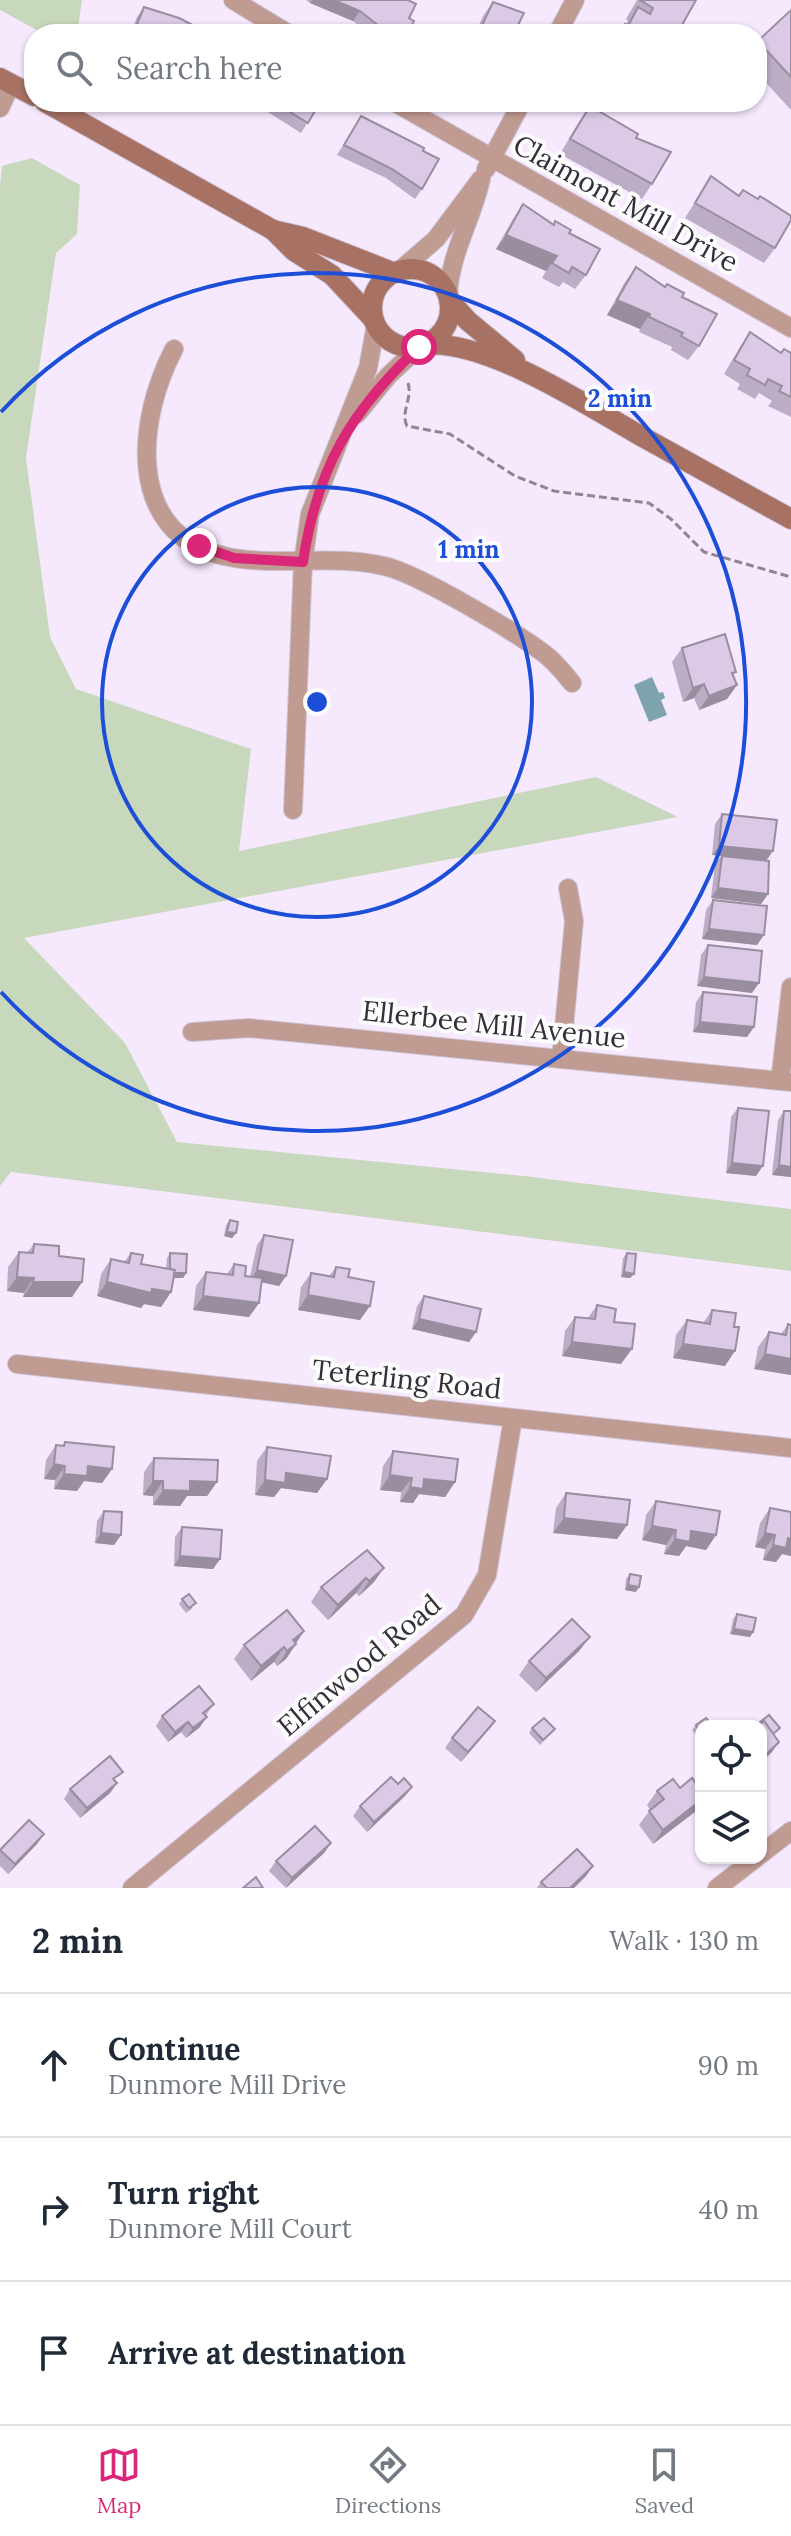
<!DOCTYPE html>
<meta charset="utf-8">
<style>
:root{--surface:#fff;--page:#f6f6f7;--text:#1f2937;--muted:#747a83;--line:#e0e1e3;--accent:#db2777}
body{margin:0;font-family:Lora,serif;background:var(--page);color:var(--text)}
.controls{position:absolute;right:24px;bottom:24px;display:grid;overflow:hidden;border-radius:16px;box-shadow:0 2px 6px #0004}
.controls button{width:72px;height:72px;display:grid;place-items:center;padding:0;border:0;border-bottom:2px solid var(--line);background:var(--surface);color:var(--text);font:40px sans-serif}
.stop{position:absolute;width:24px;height:24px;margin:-18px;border:6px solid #db2777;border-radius:50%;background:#fff}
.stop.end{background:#db2777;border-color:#fff;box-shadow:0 2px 8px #0008}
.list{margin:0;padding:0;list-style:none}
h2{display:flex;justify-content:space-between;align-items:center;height:104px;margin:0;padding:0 32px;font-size:34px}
h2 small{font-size:26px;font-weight:400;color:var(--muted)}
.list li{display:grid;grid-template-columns:52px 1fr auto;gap:24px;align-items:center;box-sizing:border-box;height:144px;padding:0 32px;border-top:2px solid var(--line)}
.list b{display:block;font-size:30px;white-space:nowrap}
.list p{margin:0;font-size:26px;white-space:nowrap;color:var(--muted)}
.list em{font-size:26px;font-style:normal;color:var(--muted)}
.icon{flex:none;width:44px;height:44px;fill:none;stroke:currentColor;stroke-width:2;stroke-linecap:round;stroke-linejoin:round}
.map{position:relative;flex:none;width:791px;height:1888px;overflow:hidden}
.search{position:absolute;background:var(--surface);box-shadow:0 2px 6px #0004;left:24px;right:24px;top:24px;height:88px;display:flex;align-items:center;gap:20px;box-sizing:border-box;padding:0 28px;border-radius:32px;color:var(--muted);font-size:30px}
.sheet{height:536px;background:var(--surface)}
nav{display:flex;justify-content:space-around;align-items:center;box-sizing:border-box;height:112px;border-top:2px solid var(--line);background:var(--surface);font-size:22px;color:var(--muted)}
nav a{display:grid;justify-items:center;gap:4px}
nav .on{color:var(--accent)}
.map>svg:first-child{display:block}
.green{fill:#c8d8bc}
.water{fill:#7ea3ad}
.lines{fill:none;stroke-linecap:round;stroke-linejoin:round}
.street-casing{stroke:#cfc4d7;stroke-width:20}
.secondary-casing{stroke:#cfc4d7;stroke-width:22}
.path{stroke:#8e8594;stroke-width:3;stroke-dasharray:8 4;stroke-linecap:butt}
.street{stroke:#c09b91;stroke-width:18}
.secondary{stroke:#a77264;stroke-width:20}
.wall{fill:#bcadc5}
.shaded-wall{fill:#998da0}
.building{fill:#dbc9e5;stroke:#998da0;stroke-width:2}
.route{stroke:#db2777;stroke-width:10}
.ring{fill:none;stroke:#1d4ed8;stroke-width:4}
.labels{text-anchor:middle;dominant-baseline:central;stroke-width:8;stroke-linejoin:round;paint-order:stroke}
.street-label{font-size:28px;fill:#352f39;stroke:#fcfcfc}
.centre{fill:#1d4ed8;stroke:#fcfcfc;stroke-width:4}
.ring-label{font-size:24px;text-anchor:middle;font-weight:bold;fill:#1d4ed8;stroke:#fcfcfc;stroke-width:8;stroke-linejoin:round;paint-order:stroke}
</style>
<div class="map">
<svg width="791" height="1888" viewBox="0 0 791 1888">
<rect width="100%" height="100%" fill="#f6e9fe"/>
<g class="green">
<path d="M0 0H82L78 28 44 34 0 10Z"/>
<path d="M32 158 80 185 77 234 56 253 26 458 50 637 76 689 251 749 239 851 596 777 678 817 24 938 125 1043 177 1142 524 1176 791 1209V1271L11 1172 0 1186V187L2 166Z"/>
</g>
<path class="water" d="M652 677 659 693 663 692 665 698 661 700 667 715 649 722 634 685Z"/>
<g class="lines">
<g class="street-casing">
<g id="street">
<path d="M233 0 289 34"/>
<path d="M557 34 575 0"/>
<path d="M394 102 791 328"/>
<path d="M0 108 11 84"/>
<path d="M486 169 522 102"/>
<path d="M398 272 436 239 481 179C472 220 450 253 448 296"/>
<path d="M174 349C138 417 123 533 224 556 277 568 335 553 388 567 423 577 512 630 542 652 554 660 563 672 572 683"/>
<path d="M357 414 388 376 419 347"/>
<path d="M293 810 303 562 310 514 368 368 376 324"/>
<path d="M192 1032 249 1028 791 1082"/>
<path d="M561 1059 574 921 568 888"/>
<path d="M780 1081 791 987"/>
<path d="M17 1364 791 1448"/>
<path d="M761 1854 791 1831"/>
<path d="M132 1888 464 1615 487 1575 513 1418"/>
<path d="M717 1888 756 1858"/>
</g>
</g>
<g class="secondary-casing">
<g id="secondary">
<path d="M0 78 34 96"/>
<path d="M45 102 273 230 294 251 332 275 374 320"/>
<path d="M273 230 303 237 395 273"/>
<circle cx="411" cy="308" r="39"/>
<path d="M449 300 468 321 515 360"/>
<path d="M424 345C485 338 588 406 641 436 691 464 741 491 791 519"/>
</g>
</g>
<path class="path" d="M408 383C413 398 400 412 407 426L450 434 515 476 554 491 649 503 671 519 704 552 791 577"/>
<use href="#street" class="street"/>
<use href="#secondary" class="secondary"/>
</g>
<g class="wall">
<path d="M306 0H408L409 18 407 34H370L353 21 310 3Z"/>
<path d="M637 0H696L677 34H618L628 21 626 19Z"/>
<path d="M493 2 516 29 519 34H475L483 16Z"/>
<path d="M144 7 210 34H130L137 17Z"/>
<path d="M791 10V110L757 73V42Z"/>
<path d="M252 102H320L301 133Z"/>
<path d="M590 106 636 138 652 184 642 199 560 154 580 120Z"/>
<path d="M361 116 422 189 415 199 386 178 337 155Z"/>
<path d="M711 176 775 248 764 263 685 218Z"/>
<path d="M523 204 553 224 569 233 586 275 575 289 563 282 559 287 542 278 546 271 496 249 513 219Z"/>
<path d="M636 267 682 297 699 346 688 360 671 350 672 347 639 332 640 329 607 315 625 282Z"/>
<path d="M750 332 781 353H791V417L768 406 772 401 759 393 755 399 737 389 740 384 724 374 740 347Z"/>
<path d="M682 648 736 672 733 676 737 685 727 699 699 710 694 698 683 702 672 662Z"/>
<path d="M722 814 766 861 768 894 761 904 711 898 715 865 721 856 712 855 715 824Z"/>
<path d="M713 900 757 945 702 939 706 910Z"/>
<path d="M708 945 752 993 697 986 701 955Z"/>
<path d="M703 992 747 1037 693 1032 696 1002Z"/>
<path d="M738 1108 756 1176 726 1173 731 1117Z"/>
<path d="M784 1111 791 1177 772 1175 778 1120Z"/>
<path d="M230 1220 236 1233 232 1238 224 1236 226 1225Z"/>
<path d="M264 1235 286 1276 279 1286 261 1282 259 1303 249 1317 193 1310 196 1286 206 1272 227 1274 234 1264 245 1276H250L257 1245Z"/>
<path d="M34 1244 59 1256 82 1282 72 1297H23L24 1293 7 1291 8 1267 19 1252 27 1253Z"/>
<path d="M131 1253 141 1264 166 1269 167 1258 170 1253 186 1273 183 1278H173L171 1292 161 1307 144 1304 141 1308 97 1296 101 1274 111 1259 124 1262Z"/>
<path d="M627 1253 634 1274 630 1278 621 1277 623 1258Z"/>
<path d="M336 1267 348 1277 360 1320 298 1310 301 1287 311 1273 329 1276Z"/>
<path d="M424 1296 476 1332 469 1342 412 1329 417 1306Z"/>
<path d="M597 1305 614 1322 621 1364 562 1356 565 1331 575 1317 588 1318Z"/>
<path d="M712 1310 725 1366 673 1358 676 1335 687 1320 703 1323Z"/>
<path d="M788 1324 791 1325V1375L754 1369 758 1347 769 1332 781 1334Z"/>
<path d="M65 1442 112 1469 102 1483 84 1481 77 1491 54 1489 55 1480 44 1479 46 1460 56 1445 62 1446Z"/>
<path d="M267 1447 327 1479 317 1493 281 1488 274 1497 255 1495 257 1461Z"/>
<path d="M393 1451 455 1482 445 1497 419 1494 413 1503 400 1502 401 1492 380 1490 383 1466Z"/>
<path d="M154 1458 217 1482 207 1496H187L180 1506 153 1505V1496L143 1495 144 1472Z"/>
<path d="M566 1493 627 1525 617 1539 553 1533 556 1508Z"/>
<path d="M656 1501 716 1535 706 1550 686 1546 679 1556 664 1554 666 1545 642 1540 646 1515Z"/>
<path d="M770 1508 791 1512V1556L782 1554 776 1562 763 1560 765 1549 755 1547 760 1523Z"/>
<path d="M104 1511 121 1535 114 1545 95 1543 97 1521Z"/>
<path d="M182 1527 220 1559 213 1569 174 1566 175 1537Z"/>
<path d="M367 1550 374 1582 359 1596 356 1593 328 1620 311 1602 321 1587Z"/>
<path d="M630 1574 636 1592 625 1590 626 1579Z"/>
<path d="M182 1599 193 1608 186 1613 179 1604Z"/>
<path d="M737 1614 753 1632 750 1637 730 1634 733 1619Z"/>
<path d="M304 1631 286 1659 277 1666 274 1662 251 1681 234 1659 244 1645Z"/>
<path d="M579 1651 536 1692 519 1675 529 1661Z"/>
<path d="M214 1704 206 1715 200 1727 186 1738 181 1732 168 1742 156 1726 162 1716Z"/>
<path d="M495 1721 461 1762 445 1748 452 1738Z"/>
<path d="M696 1725 711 1726 697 1738 692 1730Z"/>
<path d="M532 1728 555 1729 540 1745 529 1733Z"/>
<path d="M116 1782 117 1783 110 1793 80 1818 64 1799 70 1789Z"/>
<path d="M657 1791 696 1811 653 1844 639 1825 650 1810 647 1805Z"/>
<path d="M405 1796 367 1832 353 1816 360 1806Z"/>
<path d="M331 1843 324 1853 286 1888 269 1871 276 1861Z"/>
<path d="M37 1844 8 1874 0 1866V1850Z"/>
<path d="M593 1866 586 1876 574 1888H537L541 1882Z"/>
</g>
<g class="shaded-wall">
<path d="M312 0H334L360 11 353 21 310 3Z"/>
<path d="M506 235 557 256 546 271 496 249Z"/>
<path d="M617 300 650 314 640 329 607 315Z"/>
<path d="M704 684 694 698 683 702 693 688Z"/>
<path d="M737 685 727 699 699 710 709 696Z"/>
<path d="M719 846 773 851 766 861 712 855Z"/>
<path d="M718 888 768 894 761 904 711 898Z"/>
<path d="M709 929 764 935 757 945 702 939Z"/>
<path d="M704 977 759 983 752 993 697 986Z"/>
<path d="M700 1022 754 1027 747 1037 693 1032Z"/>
<path d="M732 1163 763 1166 756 1176 726 1173Z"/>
<path d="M779 1165 791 1167V1177L772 1175Z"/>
<path d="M227 1232 236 1233 232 1238 224 1236Z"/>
<path d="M257 1270 286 1276 279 1286 250 1280Z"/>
<path d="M624 1272 634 1274 630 1278 621 1277Z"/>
<path d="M169 1273H186L183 1278H166Z"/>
<path d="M17 1277 34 1278 24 1293 7 1291Z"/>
<path d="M33 1282H82L72 1297H23Z"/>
<path d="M107 1282 171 1292 161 1307 144 1304 141 1308 97 1296Z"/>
<path d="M308 1295 370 1306 360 1320 298 1310Z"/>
<path d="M203 1296 259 1303 249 1317 193 1310Z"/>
<path d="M419 1319 476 1332 469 1342 412 1329Z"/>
<path d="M572 1342 632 1349 621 1364 562 1356Z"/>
<path d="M683 1344 735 1351 725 1366 673 1358Z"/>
<path d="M765 1354 791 1359V1375L754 1369Z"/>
<path d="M54 1464 65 1466 55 1480 44 1479Z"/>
<path d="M88 1466 112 1469 102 1483 84 1481 77 1491 54 1489 64 1474Z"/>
<path d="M286 1473 327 1479 317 1493 281 1488 274 1497 255 1495 265 1480Z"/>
<path d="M390 1475 412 1478 401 1492 380 1490Z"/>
<path d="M424 1479 455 1482 445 1497 419 1494 413 1503 400 1502 410 1487Z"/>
<path d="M153 1481H163L153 1496 143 1495Z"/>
<path d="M190 1481 217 1482 207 1496H187L180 1506 153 1505 163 1490Z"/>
<path d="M564 1518 627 1525 617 1539 553 1533Z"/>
<path d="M652 1526 676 1530 666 1545 642 1540Z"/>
<path d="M691 1531 716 1535 706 1550 686 1546 679 1556 664 1554 675 1539Z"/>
<path d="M101 1533 121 1535 114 1545 95 1543Z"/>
<path d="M765 1533 775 1535 765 1549 755 1547Z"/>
<path d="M788 1538 791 1539V1556L782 1554 776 1562 763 1560 773 1545Z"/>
<path d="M180 1556 220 1559 213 1569 174 1566Z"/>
<path d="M384 1568 374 1582 359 1596 369 1581Z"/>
<path d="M366 1578 356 1593 328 1620 338 1605Z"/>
<path d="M628 1585 639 1587 636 1592 625 1590Z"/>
<path d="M734 1629 753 1632 750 1637 730 1634Z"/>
<path d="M304 1631 294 1646 293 1640Z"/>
<path d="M590 1637 579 1651 536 1692 546 1678Z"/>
<path d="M296 1644 286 1659 277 1666 287 1651Z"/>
<path d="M284 1647 274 1662 251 1681 261 1666Z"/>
<path d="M207 1717 200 1727 186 1738 193 1728Z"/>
<path d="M495 1721 488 1730 461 1762 468 1752Z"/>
<path d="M188 1722 181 1732 168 1742 175 1732Z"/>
<path d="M779 1742 772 1752 761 1763V1759Z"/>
<path d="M117 1783 110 1793 80 1818 87 1808Z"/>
<path d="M412 1787 405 1796 367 1832 374 1822Z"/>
<path d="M701 1800V1804L696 1811 653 1844 663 1830Z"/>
<path d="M44 1834 37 1844 8 1874 15 1864Z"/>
<path d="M331 1843 324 1853 286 1888 292 1878Z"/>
<path d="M593 1866 586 1876 574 1888H570Z"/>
</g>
<g class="building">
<path d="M334 0H408L416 4 409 18 414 21 407 34H400L391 29 388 33 360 11Z"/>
<path d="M640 0H696L677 34H620L625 24 638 32 639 29 629 24 638 7 650 14 653 8Z"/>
<path d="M493 2 524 13 516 29 520 32 519 34H478Z"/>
<path d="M144 7 179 18 210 34H133Z"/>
<path d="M791 10V77L758 41Z"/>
<path d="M274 102H320L308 123Z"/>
<path d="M590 106 638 134 636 138 671 152 652 184 570 139Z"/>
<path d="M361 116 424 148 423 151 439 159 422 189 392 169 344 145Z"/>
<path d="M711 176 739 196 743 190 758 199 760 196 791 216V220L775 248 695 203Z"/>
<path d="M523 204 554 225 555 221 571 230 569 233 600 249 586 275 572 267 569 273 552 263 557 256 506 235Z"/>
<path d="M636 267 665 287 667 284 684 293 682 297 717 314 699 346 681 336 683 333 649 317 650 314 617 300Z"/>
<path d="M750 332 781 353 784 349 791 353V397L779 391 782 386 768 379 765 385 747 375 750 369 734 360Z"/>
<path d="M725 634 736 672 732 673 737 685 709 696 704 684 693 688 682 648Z"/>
<path d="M722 814 777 820 773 851 719 846Z"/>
<path d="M722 856 769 861 768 894 718 888Z"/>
<path d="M713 900 767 906 764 935 709 929Z"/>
<path d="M708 945 762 951 759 983 704 977Z"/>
<path d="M703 992 757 997 754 1027 700 1022Z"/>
<path d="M738 1108 769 1111 763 1166 732 1163Z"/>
<path d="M784 1111H791V1167L779 1165Z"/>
<path d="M230 1220 238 1222 236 1233 227 1232Z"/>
<path d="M264 1235 293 1240 286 1276 257 1270Z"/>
<path d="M34 1244 59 1246V1256L84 1259 82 1282H33L34 1278 17 1277 19 1252 33 1253Z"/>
<path d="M131 1253 143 1255 141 1264 175 1270 171 1292 152 1289 151 1293 107 1282 111 1259 129 1263Z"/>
<path d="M170 1253 187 1254 186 1273H174L175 1270 170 1269Z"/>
<path d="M627 1253 636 1254 634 1274 624 1272Z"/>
<path d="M234 1264 246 1266 245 1276 262 1278 259 1303 203 1296 206 1272 233 1275Z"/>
<path d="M336 1267 350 1269 348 1277 374 1282 370 1306 308 1295 311 1273 334 1277Z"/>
<path d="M424 1296 481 1309 476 1332 419 1319Z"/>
<path d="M597 1305 616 1309 614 1322 635 1324 632 1349 572 1342 575 1317 595 1319Z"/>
<path d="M712 1310 736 1313 734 1327H739L735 1351 683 1344 687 1320 710 1324Z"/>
<path d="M788 1324 791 1325V1359L765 1354 769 1332 786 1335Z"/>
<path d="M65 1442 114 1447 112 1469 88 1466 87 1476 64 1474 65 1466 54 1464 56 1445 64 1446Z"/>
<path d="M267 1447 331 1456 327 1479 286 1473 285 1483 265 1480Z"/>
<path d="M393 1451 458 1459 455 1482 424 1479 423 1489 410 1487 412 1478 390 1475Z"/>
<path d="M154 1458 218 1460 217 1482 190 1481V1491L163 1490V1481H153Z"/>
<path d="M566 1493 630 1500 627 1525 564 1518Z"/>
<path d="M656 1501 720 1511 716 1535 691 1531 690 1542 675 1539 676 1530 652 1526Z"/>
<path d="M770 1508 791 1512V1539L788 1538 786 1548 773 1545 775 1535 765 1533Z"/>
<path d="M104 1511 122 1512 121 1535 101 1533Z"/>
<path d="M182 1527 222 1530 220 1559 180 1556Z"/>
<path d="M367 1550 384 1568 369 1581 366 1578 338 1605 321 1587Z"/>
<path d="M630 1574 641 1576 639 1587 628 1585Z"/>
<path d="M189 1594 196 1603 189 1608 182 1599Z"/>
<path d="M287 1610 304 1631 293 1640 296 1644 287 1651 284 1647 261 1666 244 1645Z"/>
<path d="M737 1614 756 1618 753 1632 734 1629Z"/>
<path d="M572 1619 590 1637 546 1678 529 1661Z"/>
<path d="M199 1686 214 1704 203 1713 207 1717 193 1728 188 1722 175 1732 162 1716Z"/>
<path d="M478 1707 495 1721 468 1752 452 1738Z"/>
<path d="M769 1715 780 1728 773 1734 764 1721 761 1723 760 1722Z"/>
<path d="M544 1718 555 1729 543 1740 532 1728Z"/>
<path d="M706 1718 712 1725 701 1726V1733L696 1725Z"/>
<path d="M764 1721 779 1742 761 1759V1726H758Z"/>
<path d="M110 1756 123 1772 113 1779 117 1783 87 1808 70 1789Z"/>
<path d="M391 1777 398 1784 404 1778 412 1787 374 1822 360 1806Z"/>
<path d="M692 1778 701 1789V1800L663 1830 649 1811 664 1799 657 1791 673 1779 680 1788Z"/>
<path d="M29 1820 44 1834 15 1864 0 1850Z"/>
<path d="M315 1826 331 1843 292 1878 276 1861Z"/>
<path d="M577 1849 593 1866 570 1888H547L541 1882Z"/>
<path d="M256 1877 263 1888H243Z"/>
</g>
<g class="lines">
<path class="route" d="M199 546 234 558 303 562C317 468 350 412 419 347"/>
</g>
<g class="ring">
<circle cx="317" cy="702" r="215"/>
<path d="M1 412A429 429 0 1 1 1 992"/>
</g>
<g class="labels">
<g class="street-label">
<text transform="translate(626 203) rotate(29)">Claimont Mill Drive</text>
<text transform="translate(494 1024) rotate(6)">Ellerbee Mill Avenue</text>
<text transform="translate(407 1379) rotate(6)">Teterling Road</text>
<text transform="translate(359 1665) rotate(-40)">Elfinwood Road</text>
</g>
</g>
<circle cx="317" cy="702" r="12" class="centre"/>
<g class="ring-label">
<text x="620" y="407">2 min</text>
<text x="469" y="558">1 min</text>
</g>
</svg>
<div class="controls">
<button><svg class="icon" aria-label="locate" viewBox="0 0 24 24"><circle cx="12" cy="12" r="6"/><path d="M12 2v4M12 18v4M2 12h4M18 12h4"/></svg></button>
<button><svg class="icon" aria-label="layers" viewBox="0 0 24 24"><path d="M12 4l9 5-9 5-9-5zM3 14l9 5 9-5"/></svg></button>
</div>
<div class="stop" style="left:419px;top:347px"></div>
<div class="stop end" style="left:199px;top:546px"></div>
<div class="search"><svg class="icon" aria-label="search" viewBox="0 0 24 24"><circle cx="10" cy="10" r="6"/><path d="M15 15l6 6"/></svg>Search here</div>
</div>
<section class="sheet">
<h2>2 min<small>Walk · 130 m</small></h2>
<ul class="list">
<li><svg class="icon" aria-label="ahead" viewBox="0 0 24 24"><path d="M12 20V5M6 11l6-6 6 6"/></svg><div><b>Continue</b><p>Dunmore Mill Drive</p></div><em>90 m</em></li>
<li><svg class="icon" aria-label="right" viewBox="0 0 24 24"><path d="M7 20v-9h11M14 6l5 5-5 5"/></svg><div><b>Turn right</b><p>Dunmore Mill Court</p></div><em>40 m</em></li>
<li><svg class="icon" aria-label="arrive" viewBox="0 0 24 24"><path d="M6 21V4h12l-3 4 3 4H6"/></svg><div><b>Arrive at destination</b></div></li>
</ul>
</section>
<nav>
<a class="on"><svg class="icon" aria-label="map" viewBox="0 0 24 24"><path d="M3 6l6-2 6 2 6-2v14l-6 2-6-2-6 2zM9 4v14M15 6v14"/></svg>Map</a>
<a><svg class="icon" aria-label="directions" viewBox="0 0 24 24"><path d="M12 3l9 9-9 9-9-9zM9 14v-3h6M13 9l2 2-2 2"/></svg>Directions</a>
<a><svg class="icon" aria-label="saved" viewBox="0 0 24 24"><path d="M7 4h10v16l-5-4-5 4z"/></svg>Saved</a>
</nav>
